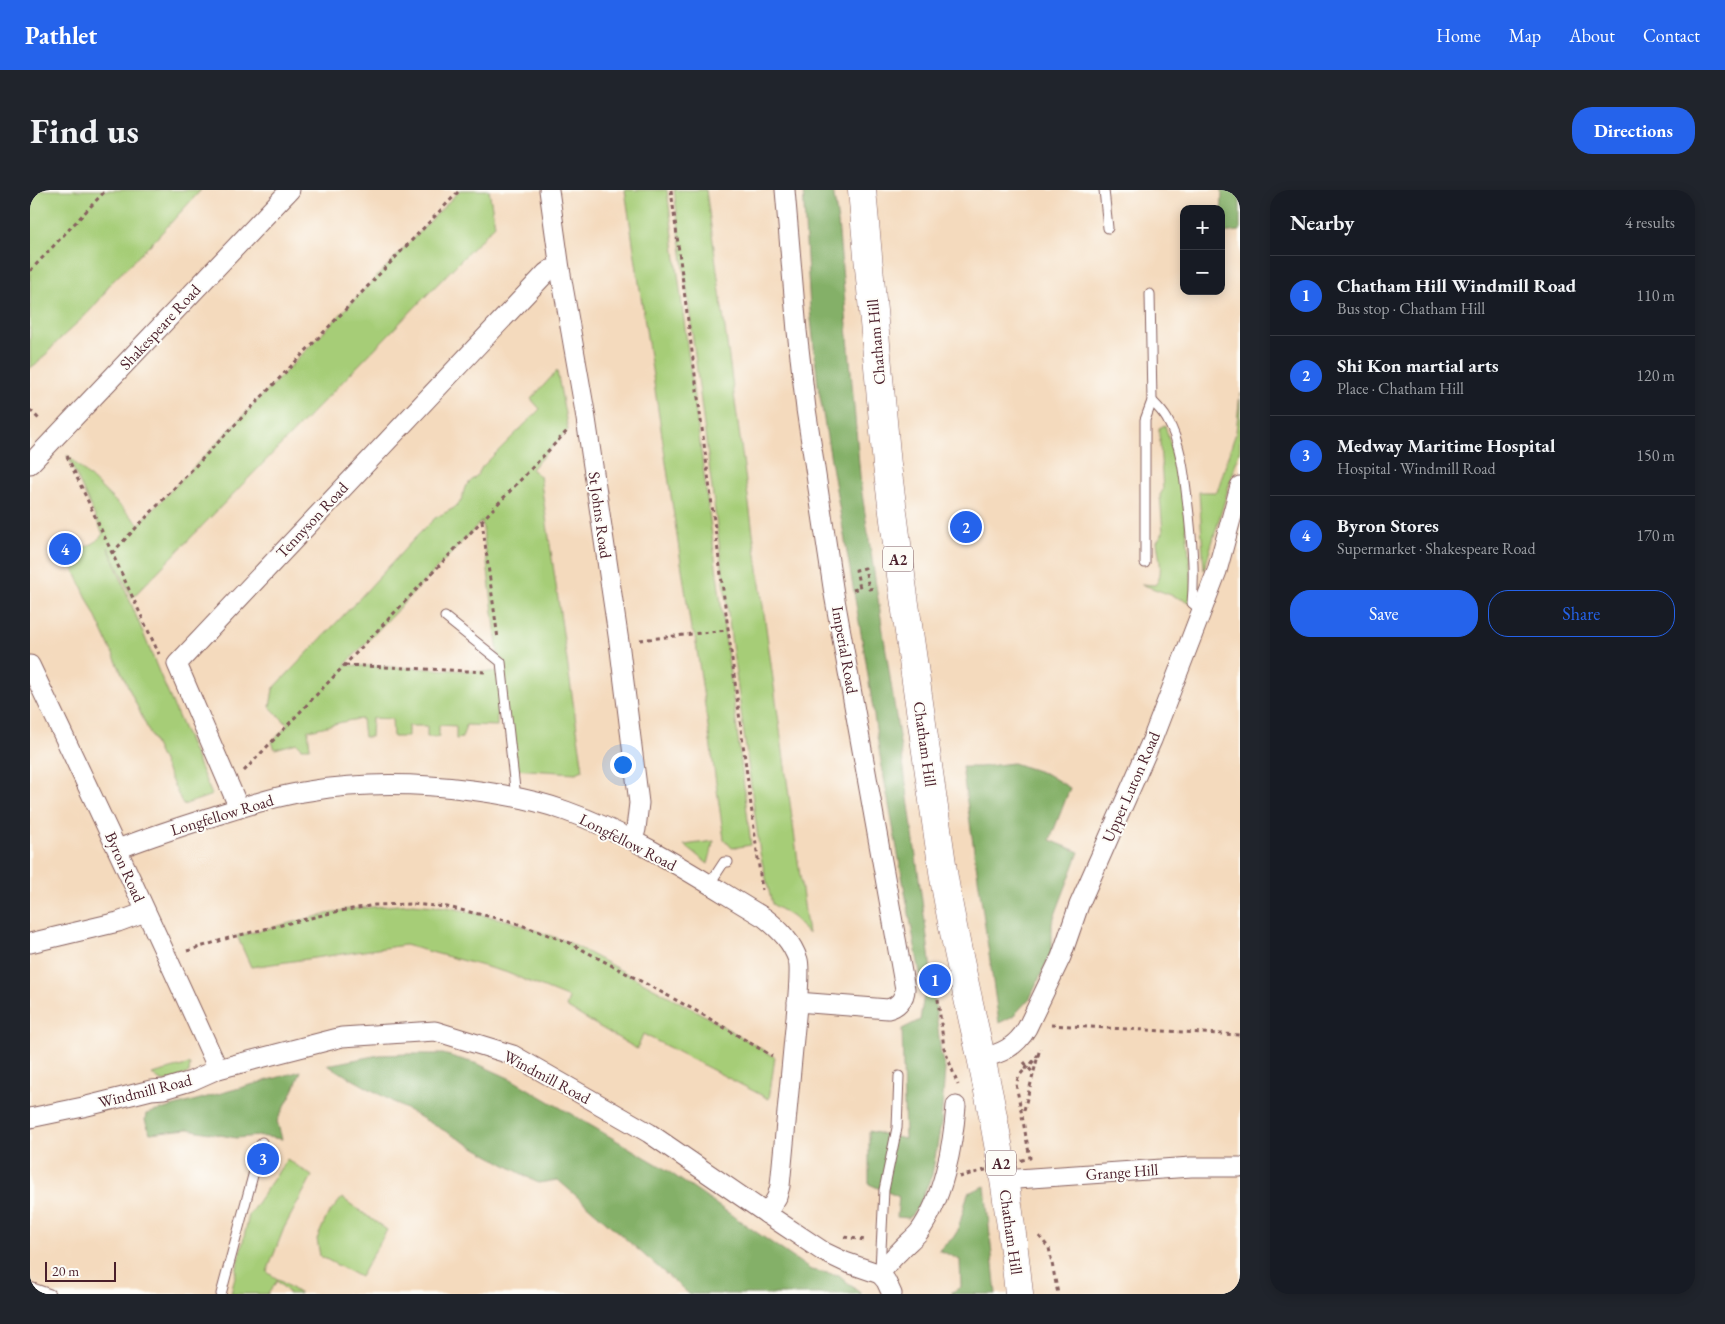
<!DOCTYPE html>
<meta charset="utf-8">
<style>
:root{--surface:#171b24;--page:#20242c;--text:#f1f3f6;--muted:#9ea1a6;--line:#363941;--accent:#2563eb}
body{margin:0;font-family:"EB Garamond",serif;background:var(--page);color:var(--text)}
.controls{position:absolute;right:15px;top:15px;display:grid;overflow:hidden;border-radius:10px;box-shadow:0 2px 12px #0003}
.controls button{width:45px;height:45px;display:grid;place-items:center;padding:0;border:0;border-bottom:1px solid var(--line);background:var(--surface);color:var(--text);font:25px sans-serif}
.scale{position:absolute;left:15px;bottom:12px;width:71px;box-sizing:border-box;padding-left:5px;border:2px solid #4a1f2b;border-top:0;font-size:14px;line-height:18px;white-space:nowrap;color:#4a1f2b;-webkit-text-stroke:4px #fdfcf7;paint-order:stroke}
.you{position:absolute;left:592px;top:574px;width:18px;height:18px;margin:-12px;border:4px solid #fff;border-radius:50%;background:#1a73e8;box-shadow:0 0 0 8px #1a73e833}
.badge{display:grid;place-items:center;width:32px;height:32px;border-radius:50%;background:var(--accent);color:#fff;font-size:16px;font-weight:700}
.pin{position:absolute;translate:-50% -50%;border:2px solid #fff;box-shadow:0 1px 5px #0006}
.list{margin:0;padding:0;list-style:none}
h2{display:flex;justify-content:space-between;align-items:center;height:65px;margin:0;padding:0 20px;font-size:21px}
h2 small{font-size:16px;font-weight:400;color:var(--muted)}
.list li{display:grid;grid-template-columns:32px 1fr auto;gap:15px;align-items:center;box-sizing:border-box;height:80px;padding:0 20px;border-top:1px solid var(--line)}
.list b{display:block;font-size:19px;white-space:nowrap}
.list p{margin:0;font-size:16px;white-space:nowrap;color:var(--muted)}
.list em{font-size:16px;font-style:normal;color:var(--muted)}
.actions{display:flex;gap:10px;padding:15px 20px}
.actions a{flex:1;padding:11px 0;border:1px solid var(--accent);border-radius:20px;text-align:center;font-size:18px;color:var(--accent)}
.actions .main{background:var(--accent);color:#fff}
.map{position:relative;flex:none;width:1210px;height:1104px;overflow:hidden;border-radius:20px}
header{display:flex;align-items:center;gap:30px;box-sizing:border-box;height:70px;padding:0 25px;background:var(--accent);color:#fff}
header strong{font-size:24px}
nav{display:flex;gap:28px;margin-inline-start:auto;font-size:18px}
.intro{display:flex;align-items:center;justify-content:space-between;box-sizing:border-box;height:120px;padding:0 30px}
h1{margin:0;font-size:35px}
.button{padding:12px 22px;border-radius:20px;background:var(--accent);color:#fff;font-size:18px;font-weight:700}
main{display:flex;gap:30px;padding:0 30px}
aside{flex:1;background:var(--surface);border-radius:20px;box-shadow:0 2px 12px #0003}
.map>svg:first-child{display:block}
.green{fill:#a6cd77;stroke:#787651}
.forest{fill:#84b068;stroke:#67684a}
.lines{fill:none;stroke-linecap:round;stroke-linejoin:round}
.lane-casing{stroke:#86605e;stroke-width:11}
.street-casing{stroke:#86605e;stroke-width:21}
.primary-casing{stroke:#86605e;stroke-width:29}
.path{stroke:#86605e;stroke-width:3;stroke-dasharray:4 4;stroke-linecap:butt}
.lane{stroke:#fff;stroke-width:9}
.street{stroke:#fff;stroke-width:19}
.primary{stroke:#fff;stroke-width:28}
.path-bridge{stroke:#86605e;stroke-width:3;stroke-dasharray:4 4;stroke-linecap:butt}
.labels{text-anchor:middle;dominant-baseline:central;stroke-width:4;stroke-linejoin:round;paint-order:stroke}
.shield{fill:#fdfcf7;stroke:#806168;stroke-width:1}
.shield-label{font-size:15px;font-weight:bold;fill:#4a1f2b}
.street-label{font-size:16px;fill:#4a1f2b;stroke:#fdfcf7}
</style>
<header>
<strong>Pathlet</strong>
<nav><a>Home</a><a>Map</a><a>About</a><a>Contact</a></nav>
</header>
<div class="intro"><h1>Find us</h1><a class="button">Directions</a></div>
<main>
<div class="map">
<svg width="1210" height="1104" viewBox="0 0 1210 1104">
<rect width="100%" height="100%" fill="#fdfcf7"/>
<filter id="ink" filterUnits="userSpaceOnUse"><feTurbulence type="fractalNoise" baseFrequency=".02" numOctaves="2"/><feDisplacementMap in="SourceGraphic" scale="10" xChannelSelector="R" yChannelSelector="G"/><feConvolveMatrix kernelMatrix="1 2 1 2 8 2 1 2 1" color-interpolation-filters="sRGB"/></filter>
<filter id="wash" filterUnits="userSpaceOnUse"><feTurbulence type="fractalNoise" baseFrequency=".0096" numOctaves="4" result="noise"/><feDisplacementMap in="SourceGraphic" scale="20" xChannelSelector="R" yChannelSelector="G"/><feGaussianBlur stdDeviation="1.12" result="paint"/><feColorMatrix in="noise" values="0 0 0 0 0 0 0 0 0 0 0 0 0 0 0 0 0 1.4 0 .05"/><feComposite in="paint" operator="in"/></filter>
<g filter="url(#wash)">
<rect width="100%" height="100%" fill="#f4dabd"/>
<g class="green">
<path d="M0 0H171L123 52 79 95C68 117 46 133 29 150 19 160 12 171 0 178Z"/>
<path d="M430 0H459L465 35 102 408 78 357 129 482 182 605 153 615 37 365 64 353 73 344 37 265 109 334Z"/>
<path d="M595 0H637L701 491 721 655 702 658 694 649 665 446 661 439Z"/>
<path d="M644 0H676L778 744 763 727 742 714 730 663 701 447Z"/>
<path d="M527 181 538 240 501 279 510 286 553 580 546 583 482 579 452 331 315 475 467 482 472 518H467V536L436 535 432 548 426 549V536L409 535V547H397V536H378V547H363L362 529 342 528 341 547H334L332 529C313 530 298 537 278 540L280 558H272L267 553 245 559 242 552 258 535 240 517 243 499 328 410 384 349 405 328 424 318 431 311 435 297 448 284 452 277 510 219 501 209Z"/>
<path d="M1210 203V259L1174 380 1169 302H1187L1206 242Z"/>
<path d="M1135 235 1152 297 1163 404 1162 413 1111 394 1125 395C1135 384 1128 364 1127 351L1133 343 1130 305 1133 300 1129 238Z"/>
<path d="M684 651 678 674 654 655Z"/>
<path d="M382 714 417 717 480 731 540 753 670 823 745 867 739 909 613 844 607 859 536 817 539 808 475 782 375 755 221 777 207 746 318 719Z"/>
<path d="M160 874 159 883 136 892 129 890 122 884Z"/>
<path d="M257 969 282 986 254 1038 237 1082 270 1104H258V1102L247 1091 238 1104H201L219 1025Z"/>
<path d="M312 1008 357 1040 330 1087 290 1066 287 1049 297 1026Z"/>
</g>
<g class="forest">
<path d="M773 0H803L808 32 831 297 874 579 897 747 911 864 915 879 911 934 902 985 888 1017 879 1028 867 1027 869 1007 839 994V941L875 949 872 839 890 830 894 805 850 566 836 472 788 195 780 119Z"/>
<path d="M1192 0H1210V41L1191 43Z"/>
<path d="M983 573 1017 584 1040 598 1020 650 1049 662 1022 733V761L1000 808 983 826 969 833 932 577H950Z"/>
<path d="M379 864H413L448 874 481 889 632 977 781 1080 809 1085 831 1104H659L528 990 508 993 297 875 349 865Z"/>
<path d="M271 881 264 899 247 931 252 949 229 946 206 948 158 939 120 943 115 930 116 924Z"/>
<path d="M955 996 966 1104H922V1102L931 1097 930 1070 909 1060 923 1048 928 1040 938 1003Z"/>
</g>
</g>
<g filter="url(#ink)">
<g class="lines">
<g class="lane-casing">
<g id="lane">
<path d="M1074 0 1078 38"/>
<path d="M1122 211C1127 216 1133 222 1137 229 1153 257 1155 293 1159 325 1162 355 1165 383 1162 413L1172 421"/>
<path d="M1115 373V230L1122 211 1120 104"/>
<path d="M415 427 471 472 486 608"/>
<path d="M679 695 694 672H698"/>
<path d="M850 1079 854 1000 867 938 869 886"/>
<path d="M0 1097 20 1104"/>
<path d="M191 1104 232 952"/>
</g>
</g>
<g class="street-casing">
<g id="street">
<path d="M519 0 530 79 555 222 589 452 609 613 606 639 603 650"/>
<path d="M755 0 767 141 776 219 804 404 875 799C875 809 867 817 858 819L767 812"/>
<path d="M0 274 260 0"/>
<path d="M0 475C64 609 127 744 188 879"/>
<path d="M209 618 147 474 516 83 520 80 530 79"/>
<path d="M88 659C118 647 150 637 181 627 213 617 245 606 279 601 333 592 387 593 441 600 472 604 506 610 536 621 607 646 671 690 735 728 750 740 762 752 768 770 771 780 767 815 766 827 761 884 755 940 750 996L747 1007 737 1024"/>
<path d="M0 753 88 732 115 722"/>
<path d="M951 868C971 864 986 857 997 838L1031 767 1049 715 1122 550 1187 381 1210 296"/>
<path d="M0 928 53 917 121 900 134 899 161 891 188 879 312 847 405 841 483 865 619 943 737 1024 794 1062 815 1072 850 1084"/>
<path d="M974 990 1161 977H1210"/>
<path d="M862 1104 856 1091 850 1084C856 1076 862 1068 870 1061 876 1054 883 1049 889 1042 913 1009 923 956 926 916"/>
</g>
</g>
<g class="primary-casing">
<path id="primary" d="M832 0 857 275 872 393 914 688C924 749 938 808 951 867 968 945 981 1025 989 1104"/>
</g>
<g class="path">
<path d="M641 0 732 700"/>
<path d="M0 81 76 0"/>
<path d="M0 220 11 231"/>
<path d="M37 266 129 464"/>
<path d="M452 331 468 449"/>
<path d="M82 363 430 0"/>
<path d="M823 400 830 398 826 380 835 378 839 399 846 398"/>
<path d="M610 450 697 440"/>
<path d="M315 475 457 482"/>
<path d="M214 581 537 241"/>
<path d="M157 761 202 747 305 722 345 715 382 714 417 717 480 731 540 753 670 823 742 866"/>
<path d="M905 785 914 858 928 895"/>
<path d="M1021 835 1210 845"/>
<path d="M994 872 1003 883"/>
<path d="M995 879 1001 874 1008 865"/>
<path d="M994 920 1010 858"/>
<path d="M1009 1046 1019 1058 1028 1104"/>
<path d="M814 1047 835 1050"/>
</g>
<use href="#lane" class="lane"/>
<use href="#street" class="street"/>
<use href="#primary" class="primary"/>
<path class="path-bridge" d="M929 987 1000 968 986 894 989 886 995 879"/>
</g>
</g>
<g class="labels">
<g class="shield">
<rect x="853" y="356.5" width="30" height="25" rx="4"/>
<rect x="956" y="960.5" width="30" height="25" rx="4"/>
</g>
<g class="shield-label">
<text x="868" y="369">A2</text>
<text x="971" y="973">A2</text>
</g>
<g class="street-label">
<text transform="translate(130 137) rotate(-47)">Shakespeare Road</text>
<text transform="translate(846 152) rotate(-95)">Chatham Hill</text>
<text transform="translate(570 325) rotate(82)">St Johns Road</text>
<text transform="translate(282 330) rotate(-47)">Tennyson Road</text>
<text transform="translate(815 460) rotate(80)">Imperial Road</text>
<text transform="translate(895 554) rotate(82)">Chatham Hill</text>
<text transform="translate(1101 597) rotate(-66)">Upper Luton Road</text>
<text transform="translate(192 625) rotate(-17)">Longfellow Road</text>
<text transform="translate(598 652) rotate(27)">Longfellow Road</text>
<text transform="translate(95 677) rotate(66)">Byron Road</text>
<text transform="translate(517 887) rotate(28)">Windmill Road</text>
<text transform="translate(115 901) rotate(-14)">Windmill Road</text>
<text transform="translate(1092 982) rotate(-4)">Grange Hill</text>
<text transform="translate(981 1042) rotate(82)">Chatham Hill</text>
</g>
</g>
</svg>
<div class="controls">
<button>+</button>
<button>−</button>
</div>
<div class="scale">20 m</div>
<div class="you"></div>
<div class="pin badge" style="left:905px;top:790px">1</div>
<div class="pin badge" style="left:936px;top:337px">2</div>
<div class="pin badge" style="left:233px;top:969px">3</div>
<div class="pin badge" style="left:35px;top:359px">4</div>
</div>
<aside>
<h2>Nearby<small>4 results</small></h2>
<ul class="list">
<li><span class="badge">1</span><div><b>Chatham Hill Windmill Road</b><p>Bus stop · Chatham Hill</p></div><em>110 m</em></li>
<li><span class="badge">2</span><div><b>Shi Kon martial arts</b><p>Place · Chatham Hill</p></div><em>120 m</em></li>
<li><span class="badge">3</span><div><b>Medway Maritime Hospital</b><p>Hospital · Windmill Road</p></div><em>150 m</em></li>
<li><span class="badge">4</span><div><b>Byron Stores</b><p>Supermarket · Shakespeare Road</p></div><em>170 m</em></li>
</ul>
<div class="actions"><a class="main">Save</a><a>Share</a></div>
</aside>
</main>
